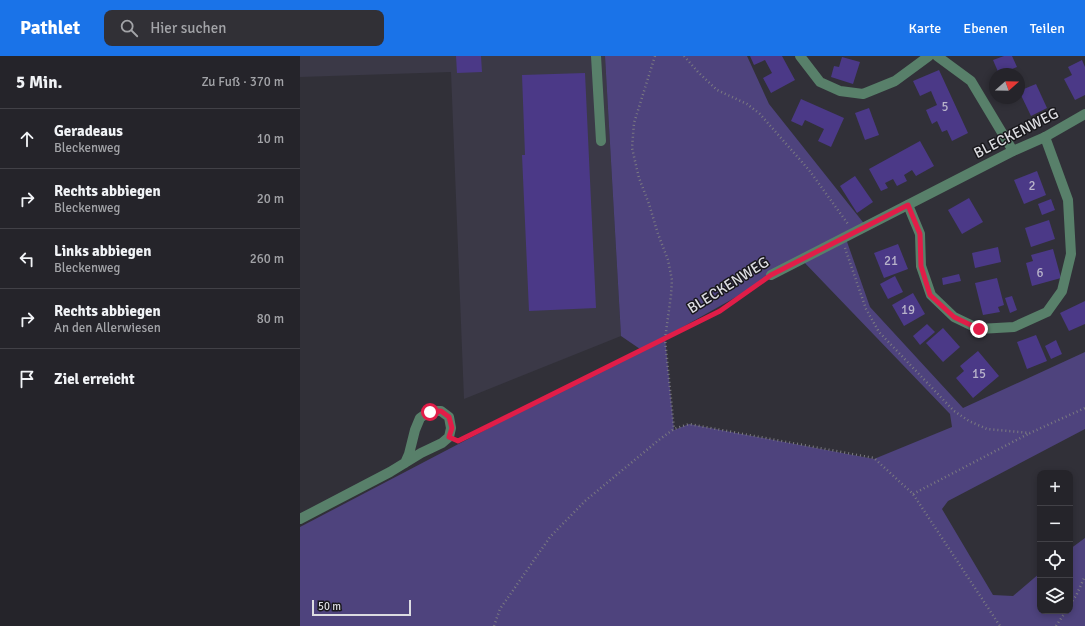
<!DOCTYPE html>
<html lang="de">
<meta charset="utf-8">
<style>
:root{--surface:#25242a;--page:#313036;--text:#f1f3f6;--muted:#a3a4a8;--line:#424147;--accent:#1a73e8}
body{margin:0;font-family:Signika,sans-serif;background:var(--page);color:var(--text)}
.controls{position:absolute;right:12px;bottom:12px;display:grid;overflow:hidden;border-radius:8px;box-shadow:0 2px 6px #0003}
.controls button{width:36px;height:36px;display:grid;place-items:center;padding:0;border:0;border-bottom:1px solid var(--line);background:var(--surface);color:var(--text);font:20px sans-serif}
.compass{position:absolute;left:689px;top:12px;width:36px;height:36px;border-radius:50%;background:var(--surface);box-shadow:0 2px 6px #0003;rotate:70deg}
.scale{position:absolute;left:12px;bottom:10px;width:99px;box-sizing:border-box;padding-left:4px;border:2px solid #dcdce1;border-top:0;font-size:11px;line-height:14px;white-space:nowrap;color:#dcdce1;-webkit-text-stroke:3px #19181c;paint-order:stroke}
.stop{position:absolute;width:12px;height:12px;margin:-9px;border:3px solid #e11d48;border-radius:50%;background:#fff}
.stop.end{background:#e11d48;border-color:#fff;box-shadow:0 1px 4px #0008}
.list{margin:0;padding:0;list-style:none}
h2{display:flex;justify-content:space-between;align-items:center;height:52px;margin:0;padding:0 16px;font-size:17px}
h2 small{font-size:13px;font-weight:400;color:var(--muted)}
.list li{display:grid;grid-template-columns:26px 1fr auto;gap:12px;align-items:center;box-sizing:border-box;height:60px;padding:0 16px;border-top:1px solid var(--line)}
.list b{display:block;font-size:15px;white-space:nowrap}
.list p{margin:0;font-size:13px;white-space:nowrap;color:var(--muted)}
.list em{font-size:13px;font-style:normal;color:var(--muted)}
.icon{flex:none;width:22px;height:22px;fill:none;stroke:currentColor;stroke-width:2;stroke-linecap:round;stroke-linejoin:round}
.map{position:relative;flex:none;width:785px;height:570px;overflow:hidden}
header{display:flex;align-items:center;gap:24px;box-sizing:border-box;height:56px;padding:0 20px;background:var(--accent);color:#fff}
header strong{font-size:19px}
nav{display:flex;gap:22px;margin-inline-start:auto;font-size:14px}
.search{width:280px;height:36px;background:var(--page);display:flex;align-items:center;gap:10px;box-sizing:border-box;padding:0 14px;border-radius:8px;color:var(--muted);font-size:15px}
main{display:flex}
aside{flex:1;background:var(--surface)}
.map>svg:first-child{display:block}
.built{fill:#3b3947}
.green{fill:#4e437d;fill-rule:evenodd}
.building{fill:#4b3987}
.lines{fill:none;stroke-linecap:round;stroke-linejoin:round}
.path{stroke:#7b7a81;stroke-width:2.5;stroke-dasharray:1 3;stroke-linecap:butt}
.minor{stroke:#58806a;stroke-width:10}
.route{stroke:#e11d48;stroke-width:5}
.labels{text-anchor:middle;dominant-baseline:central;stroke-width:3;stroke-linejoin:round;paint-order:stroke}
.number-label{font-size:13px;fill:#b8b3ca}
.street-label{font-size:15px;fill:#dcdce1;stroke:#19181c}
</style>
<header>
<strong>Pathlet</strong>
<div class="search"><svg class="icon" aria-label="search" viewBox="0 0 24 24"><circle cx="10" cy="10" r="6"/><path d="M15 15l6 6"/></svg>Hier suchen</div>
<nav><a>Karte</a><a>Ebenen</a><a>Teilen</a></nav>
</header>
<main>
<aside>
<h2>5 Min.<small>Zu Fuß · 370 m</small></h2>
<ul class="list">
<li><svg class="icon" aria-label="ahead" viewBox="0 0 24 24"><path d="M12 20V5M6 11l6-6 6 6"/></svg><div><b>Geradeaus</b><p>Bleckenweg</p></div><em>10 m</em></li>
<li><svg class="icon" aria-label="right" viewBox="0 0 24 24"><path d="M7 20v-9h11M14 6l5 5-5 5"/></svg><div><b>Rechts abbiegen</b><p>Bleckenweg</p></div><em>20 m</em></li>
<li><svg class="icon" aria-label="left" viewBox="0 0 24 24"><path d="M17 20v-9H6M10 6l-5 5 5 5"/></svg><div><b>Links abbiegen</b><p>Bleckenweg</p></div><em>260 m</em></li>
<li><svg class="icon" aria-label="right" viewBox="0 0 24 24"><path d="M7 20v-9h11M14 6l5 5-5 5"/></svg><div><b>Rechts abbiegen</b><p>An den Allerwiesen</p></div><em>80 m</em></li>
<li><svg class="icon" aria-label="arrive" viewBox="0 0 24 24"><path d="M6 21V4h12l-3 4 3 4H6"/></svg><div><b>Ziel erreicht</b></div></li>
</ul>
</aside>
<div class="map">
<svg width="785" height="570" viewBox="0 0 785 570">
<rect width="100%" height="100%" fill="#313038"/>
<path class="built" d="M0 0H305L321 280 164 343 151 16 0 21Z"/>
<path class="green" d="M305 0H447L469 48 566 170 545 180 570 251 663 352 785 296V373L648 445 642 453 693 539 713 540 740 517V555H770V493L785 482V570H0V471L340 293 321 280ZM502 204 650 358 652 371 574 403 389 368 374 374 365 281Z"/>
<g class="building">
<path d="M156 0H181L182 16 157 17Z"/>
<path d="M450 0H482L495 24 471 37 463 22 472 17 465 4 454 9Z"/>
<path d="M704 0H712L717 11 699 18 693 4Z"/>
<path d="M542 1 560 6 553 28 531 21 534 10 539 11Z"/>
<path d="M782 4 785 11V39L775 44 764 23 772 19 768 11Z"/>
<path d="M639 14 668 77 652 85 647 74 642 76 637 65 632 68 626 54 637 49 631 35 620 40 613 25Z"/>
<path d="M285 17 296 252 229 255 222 99H225L222 19Z"/>
<path d="M736 28 747 52 731 60 719 35Z"/>
<path d="M501 43 544 62 531 91 518 85 524 73 505 64 502 70 491 65Z"/>
<path d="M569 52 579 79 565 84 555 57Z"/>
<path d="M620 85 634 110 616 120 612 114 604 119 607 125 597 130 593 123 585 127 588 132 581 135 569 113Z"/>
<path d="M737 115 746 139 724 148 714 124Z"/>
<path d="M555 120 573 146 557 157 540 130Z"/>
<path d="M669 142 683 166 662 178 648 154Z"/>
<path d="M751 143 755 154 742 159 738 148Z"/>
<path d="M749 164 755 183 731 191 725 172Z"/>
<path d="M598 188 608 213 584 222 574 197Z"/>
<path d="M698 191 701 206 675 212 672 197Z"/>
<path d="M753 193 761 222 732 230 726 207 733 205 731 199Z"/>
<path d="M659 218 661 225 643 229 642 222Z"/>
<path d="M595 220 603 236 588 243 580 228Z"/>
<path d="M697 222 704 249 698 251 700 256 683 259 675 227Z"/>
<path d="M613 237 625 258 604 270 592 249Z"/>
<path d="M712 240 717 254 710 257 705 242Z"/>
<path d="M785 245V268L769 275 760 257Z"/>
<path d="M627 268 635 276 620 289 613 280Z"/>
<path d="M643 272 660 291 643 306 626 287Z"/>
<path d="M736 279 747 305 727 313 717 286Z"/>
<path d="M756 284 762 298 751 303 745 290Z"/>
<path d="M678 295 699 320 673 342 656 322 664 315 660 310Z"/>
</g>
<g class="lines">
<g class="path">
<path d="M355 0 334 67 332 92 339 122 349 148 358 178 368 204 372 224 371 239 365 283 374 373"/>
<path d="M384 0 398 16 417 34 447 48 460 58 509 114 548 168"/>
<path d="M545 192 566 253 579 276 654 355 669 365 687 373 730 377 785 352"/>
<path d="M160 384 420 255 463 225"/>
<path d="M613 438 728 378"/>
<path d="M770 548 776 540 785 520"/>
<path d="M194 570 200 553 250 481 285 445 360 383 374 373 389 368 574 402 613 438 700 570"/>
<path d="M756 570 766 555"/>
</g>
<g class="minor">
<path d="M296 0 301 85"/>
<path d="M500 0 520 26 540 35 563 38 595 25 629 0"/>
<path d="M637 0 671 25 713 95"/>
<path d="M608 149 620 178 621 210 631 239 654 261 679 273 714 271 747 256 762 235 771 198 768 144 745 81"/>
<path d="M471 219 713 95 745 81 785 58"/>
<path d="M0 463 90 416 121 397 142 387 149 381 151 372 149 361 141 355H130L120 362 115 374 109 398 105 407"/>
</g>
</g>
<g class="lines">
<path class="route" d="M130 356 141 355 149 361 152 372 149 381 158 385 420 255 471 219 608 149 620 178 621 210 630 239 654 261 679 273"/>
</g>
<g class="labels">
<g class="number-label">
<text x="645" y="51">5</text>
<text x="732" y="130">2</text>
<text x="591" y="205">21</text>
<text x="740" y="217">6</text>
<text x="608" y="254">19</text>
<text x="679" y="318">15</text>
</g>
<g class="street-label">
<text transform="translate(716 77) rotate(-27)">BLECKENWEG</text>
<text transform="translate(428 229) rotate(-32)">BLECKENWEG</text>
</g>
</g>
</svg>
<div class="controls">
<button>+</button>
<button>−</button>
<button><svg class="icon" aria-label="locate" viewBox="0 0 24 24"><circle cx="12" cy="12" r="6"/><path d="M12 2v4M12 18v4M2 12h4M18 12h4"/></svg></button>
<button><svg class="icon" aria-label="layers" viewBox="0 0 24 24"><path d="M12 4l9 5-9 5-9-5zM3 14l9 5 9-5"/></svg></button>
</div>
<svg class="compass" viewBox="-18 -18 36 36"><path d="M0-13l5 13h-10z" fill="#e53935"/><path d="M0 13l5-13h-10z" fill="#a3a4a8"/></svg>
<div class="scale">50 m</div>
<div class="stop" style="left:130px;top:356px"></div>
<div class="stop end" style="left:679px;top:273px"></div>
</div>
</main>
